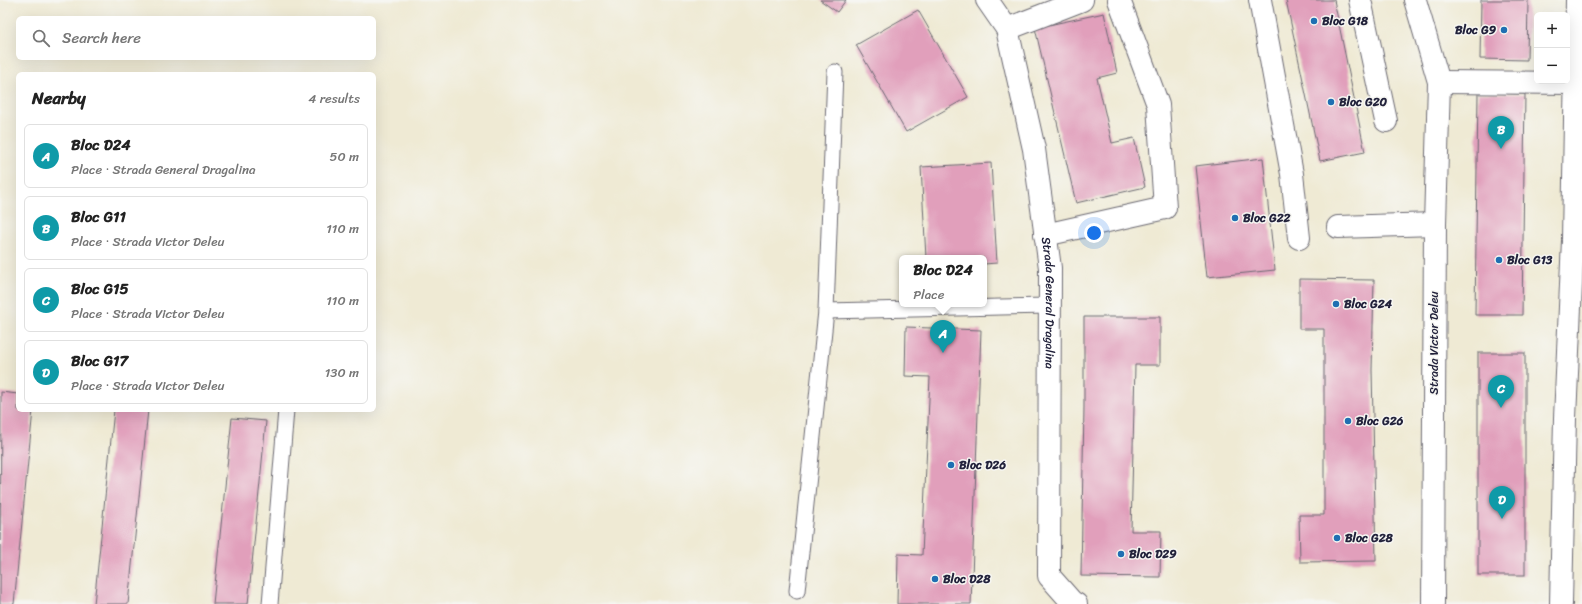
<!DOCTYPE html>
<meta charset="utf-8">
<style>
:root{--surface:#fff;--page:#f2f2f2;--text:#222;--muted:#767676;--line:#e0e0e0;--accent:#1f6fb2}
body{margin:0;font-family:Sriracha,sans-serif;background:var(--page);color:var(--text)}
.controls{position:absolute;right:12px;top:12px;display:grid;overflow:hidden;border-radius:6px;box-shadow:0 4px 16px #0002}
.controls button{width:36px;height:36px;display:grid;place-items:center;padding:0;border:0;border-bottom:1px solid var(--line);background:var(--surface);color:var(--text);font:20px sans-serif}
.you{position:absolute;left:1094px;top:233px;width:14px;height:14px;margin:-10px;border:3px solid #fff;border-radius:50%;background:#1a73e8;box-shadow:0 0 0 6px #1a73e833}
.badge{display:grid;place-items:center;width:26px;height:26px;border-radius:50%;background:var(--accent);color:#fff;font-size:13px;font-weight:700}
.pin{position:absolute;translate:-50% -33px;filter:drop-shadow(0 1px 2px #0008)}
.pin::after{content:'';position:absolute;top:21px;width:14px;height:12px;background:inherit;clip-path:polygon(0 0,100% 0,50% 100%)}
.popup{position:absolute;left:899px;top:255px;width:88px;height:52px;box-sizing:border-box;display:grid;place-content:center;border-radius:6px;background:var(--surface);filter:drop-shadow(0 1px 3px #0005);font-size:13px;white-space:nowrap;color:var(--muted)}
.popup b{font-size:15px;color:var(--text)}
.popup::after{content:'';position:absolute;left:50%;top:100%;margin-left:-8px;border:8px solid transparent;border-top-color:var(--surface)}
.list{margin:0;padding:0;list-style:none}
h2{display:flex;justify-content:space-between;align-items:center;height:52px;margin:0;padding:0 16px;font-size:17px}
h2 small{font-size:13px;font-weight:400;color:var(--muted)}
.list li{display:grid;grid-template-columns:26px 1fr auto;gap:12px;align-items:center;box-sizing:border-box;height:64px;margin:0 8px 8px;padding:0 8px;border:1px solid var(--line);border-radius:6px}
.list b{display:block;font-size:15px;white-space:nowrap}
.list p{margin:0;font-size:13px;white-space:nowrap;color:var(--muted)}
.list em{font-size:13px;font-style:normal;color:var(--muted)}
.icon{flex:none;width:22px;height:22px;fill:none;stroke:currentColor;stroke-width:2;stroke-linecap:round;stroke-linejoin:round}
.map{position:relative;flex:none;width:1582px;height:604px;overflow:hidden}
.search{position:absolute;background:var(--surface);box-shadow:0 4px 16px #0002;left:16px;top:16px;width:360px;height:44px;display:flex;align-items:center;gap:10px;box-sizing:border-box;padding:0 14px;border-radius:6px;color:var(--muted);font-size:15px}
.panel{position:absolute;background:var(--surface);box-shadow:0 4px 16px #0002;left:16px;top:72px;width:360px;height:340px;border-radius:6px}
.map>svg:first-child{display:block}
.building{fill:#e19fbb}
.lines{fill:none;stroke-linecap:round;stroke-linejoin:round}
.service-casing{stroke:#6a6871;stroke-width:17}
.minor-casing{stroke:#6a6871;stroke-width:24}
.service{stroke:#fff;stroke-width:15}
.minor{stroke:#fff;stroke-width:22}
.poi-dot{fill:#1f6fb2;stroke:#f6f6f2;stroke-width:1.5}
.labels{text-anchor:middle;dominant-baseline:central;stroke-width:3;stroke-linejoin:round;paint-order:stroke}
.poi-label{font-size:12px;font-weight:bold;fill:#22223b;stroke:#f6f6f2;text-anchor:start}
.street-label{font-size:12px;fill:#22223b;stroke:#f6f6f2}
</style>
<div class="map">
<svg width="1582" height="604" viewBox="0 0 1582 604">
<rect width="100%" height="100%" fill="#f6f6f2"/>
<filter id="ink" filterUnits="userSpaceOnUse"><feTurbulence type="fractalNoise" baseFrequency=".025" numOctaves="2"/><feDisplacementMap in="SourceGraphic" scale="8" xChannelSelector="R" yChannelSelector="G"/><feConvolveMatrix kernelMatrix="1 2 1 2 8 2 1 2 1" color-interpolation-filters="sRGB"/></filter>
<filter id="wash" filterUnits="userSpaceOnUse"><feTurbulence type="fractalNoise" baseFrequency=".012" numOctaves="4" result="noise"/><feDisplacementMap in="SourceGraphic" scale="16" xChannelSelector="R" yChannelSelector="G"/><feGaussianBlur stdDeviation="0.9" result="paint"/><feColorMatrix in="noise" values="0 0 0 0 0 0 0 0 0 0 0 0 0 0 0 0 0 1.4 0 .05"/><feComposite in="paint" operator="in"/></filter>
<g filter="url(#wash)">
<rect width="100%" height="100%" fill="#efead4"/>
<g id="blocks">
<g class="building">
<path d="M820 0H846L837 12Z"/>
<path d="M1286 0H1334L1365 152 1320 161Z"/>
<path d="M1481 0H1528L1527 60 1480 59Z"/>
<path d="M918 10 968 97 906 132 856 45Z"/>
<path d="M1104 13 1117 73 1097 78 1112 143 1134 138 1145 187 1076 203 1035 28Z"/>
<path d="M1478 93 1525 94 1522 315H1475Z"/>
<path d="M1263 158 1275 270 1207 277 1195 166Z"/>
<path d="M991 163 997 263 984 264V258H926L921 167Z"/>
<path d="M1299 279 1374 280 1372 370 1376 561 1300 562 1299 515H1324V329H1299Z"/>
<path d="M1084 317H1160V365H1135L1131 531H1161L1160 577 1081 576 1084 407Z"/>
<path d="M906 327 981 330 971 604H897L898 554 922 555 930 377 905 376Z"/>
<rect x="1478" y="353" width="47" height="222"/>
<path d="M1 392 18 394V410H33L14 604H0Z"/>
<path d="M114 410H148L128 604H94Z"/>
<path d="M232 418 266 421 248 604H213Z"/>
</g>
</g>
</g>
<g filter="url(#ink)">
<use href="#blocks" fill-opacity="0" stroke="#6a6871" stroke-width="1"/>
<g class="lines">
<g class="service-casing">
<g id="service">
<path d="M826 311 1049 306"/>
<path d="M797 591 826 311 835 72"/>
<path d="M270 604 286 410"/>
</g>
</g>
<g class="minor-casing">
<g id="minor">
<path id="s1" d="M987 0 1007 29 1034 149 1050 268 1049 576 1072 602 1076 604"/>
<path d="M1260 0 1292 174 1299 238"/>
<path d="M1360 0 1386 121"/>
<path d="M1415 0 1439 82 1435 224 1433 604"/>
<path d="M1007 29 1082 0"/>
<path d="M1439 82 1576 83"/>
<path d="M1338 227 1435 224"/>
<path d="M1045 235 1165 208 1158 105 1119 0"/>
<path d="M1561 604 1565 418 1573 240 1577 0"/>
</g>
</g>
<use href="#service" class="service"/>
<use href="#minor" class="minor"/>
</g>
</g>
<g class="poi-dot">
<circle cx="1314" cy="21" r="4"/>
<circle cx="1504" cy="30" r="4"/>
<circle cx="1331" cy="102" r="4"/>
<circle cx="1235" cy="218" r="4"/>
<circle cx="1499" cy="260" r="4"/>
<circle cx="1336" cy="304" r="4"/>
<circle cx="1348" cy="421" r="4"/>
<circle cx="951" cy="465" r="4"/>
<circle cx="1337" cy="538" r="4"/>
<circle cx="1121" cy="554" r="4"/>
<circle cx="935" cy="579" r="4"/>
</g>
<g class="labels">
<g class="poi-label">
<text x="1322" y="21">Bloc G18</text>
<text x="1496" y="30" text-anchor="end">Bloc G9</text>
<text x="1339" y="102">Bloc G20</text>
<text x="1243" y="218">Bloc G22</text>
<text x="1507" y="260">Bloc G13</text>
<text x="1344" y="304">Bloc G24</text>
<text x="1356" y="421">Bloc G26</text>
<text x="959" y="465">Bloc D26</text>
<text x="1345" y="538">Bloc G28</text>
<text x="1129" y="554">Bloc D29</text>
<text x="943" y="579">Bloc D28</text>
</g>
<g class="street-label">
<text stroke="none"><textPath href="#s1" startOffset="313">Strada General Dragalina</textPath></text>
<text transform="translate(1434 343) rotate(-90)">Strada Victor Deleu</text>
</g>
</g>
</svg>
<div class="controls">
<button>+</button>
<button>−</button>
</div>
<div class="you"></div>
<div class="pin badge" style="left:943px;top:353px;background:#0f9aa8">A</div>
<div class="popup"><b>Bloc D24</b>Place</div>
<div class="pin badge" style="left:1501px;top:149px;background:#0f9aa8">B</div>
<div class="pin badge" style="left:1501px;top:408px;background:#0f9aa8">C</div>
<div class="pin badge" style="left:1502px;top:519px;background:#0f9aa8">D</div>
<div class="search"><svg class="icon" aria-label="search" viewBox="0 0 24 24"><circle cx="10" cy="10" r="6"/><path d="M15 15l6 6"/></svg>Search here</div>
<section class="panel">
<h2>Nearby<small>4 results</small></h2>
<ul class="list">
<li><span class="badge" style="background:#0f9aa8">A</span><div><b>Bloc D24</b><p>Place · Strada General Dragalina</p></div><em>50 m</em></li>
<li><span class="badge" style="background:#0f9aa8">B</span><div><b>Bloc G11</b><p>Place · Strada Victor Deleu</p></div><em>110 m</em></li>
<li><span class="badge" style="background:#0f9aa8">C</span><div><b>Bloc G15</b><p>Place · Strada Victor Deleu</p></div><em>110 m</em></li>
<li><span class="badge" style="background:#0f9aa8">D</span><div><b>Bloc G17</b><p>Place · Strada Victor Deleu</p></div><em>130 m</em></li>
</ul>
</section>
</div>
